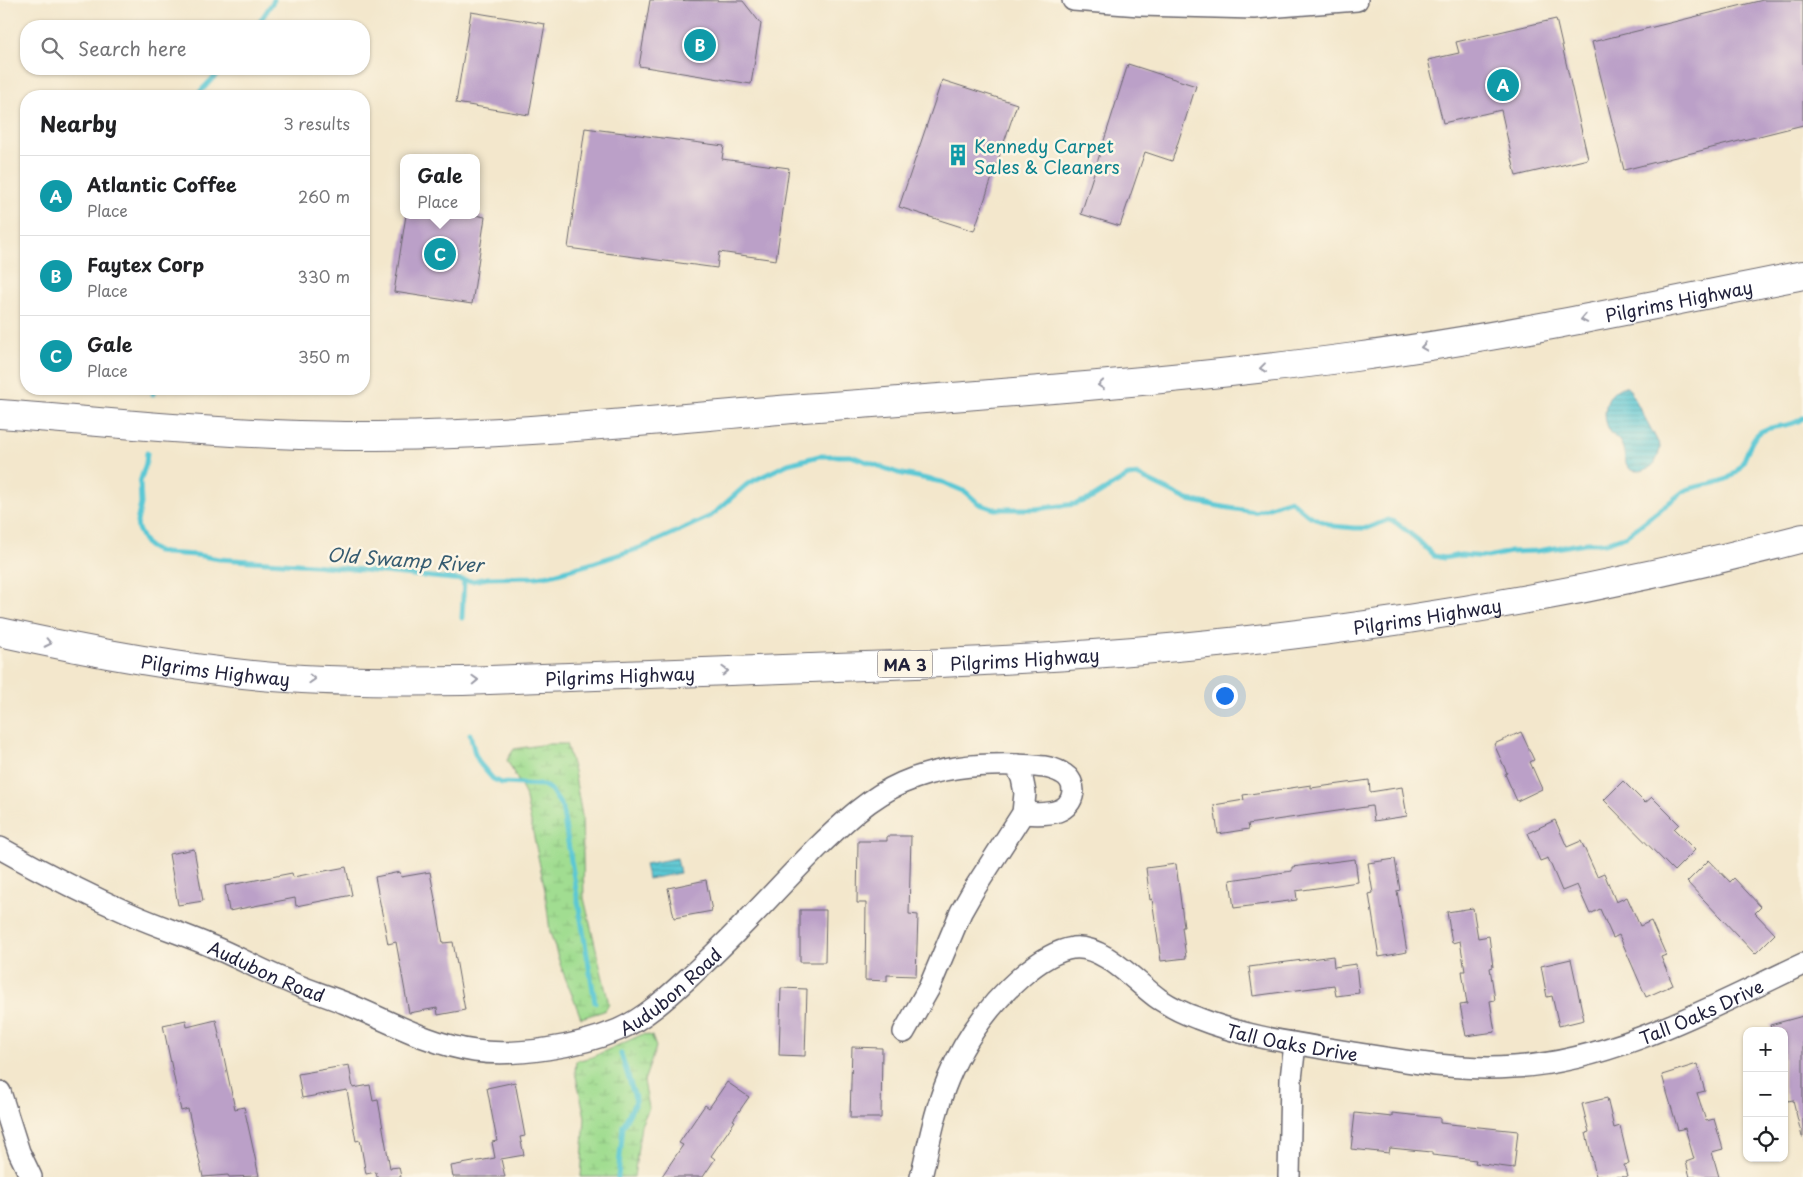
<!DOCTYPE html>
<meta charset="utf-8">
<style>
:root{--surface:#fff;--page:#f6f6f6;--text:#202124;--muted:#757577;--line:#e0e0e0;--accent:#d93025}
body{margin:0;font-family:"Playpen Sans",sans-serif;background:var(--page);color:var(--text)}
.controls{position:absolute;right:15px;bottom:15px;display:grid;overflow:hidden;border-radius:10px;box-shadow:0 1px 4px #0004}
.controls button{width:45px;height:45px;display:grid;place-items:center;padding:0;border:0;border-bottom:1px solid var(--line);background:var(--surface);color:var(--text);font:25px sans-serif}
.you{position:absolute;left:1224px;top:695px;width:18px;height:18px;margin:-12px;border:4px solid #fff;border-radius:50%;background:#1a73e8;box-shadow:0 0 0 8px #1a73e833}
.badge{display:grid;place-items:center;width:32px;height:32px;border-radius:50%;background:var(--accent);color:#fff;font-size:16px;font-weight:700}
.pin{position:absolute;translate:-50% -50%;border:2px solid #fff;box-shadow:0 1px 5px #0006}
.popup{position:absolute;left:400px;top:154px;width:80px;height:65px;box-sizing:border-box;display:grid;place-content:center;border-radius:10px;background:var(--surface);filter:drop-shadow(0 1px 4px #0005);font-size:16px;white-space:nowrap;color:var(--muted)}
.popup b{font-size:19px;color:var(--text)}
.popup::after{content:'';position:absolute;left:50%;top:100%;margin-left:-10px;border:10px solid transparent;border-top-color:var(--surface)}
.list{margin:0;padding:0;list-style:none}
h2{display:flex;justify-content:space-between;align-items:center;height:65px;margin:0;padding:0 20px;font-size:21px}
h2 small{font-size:16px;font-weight:400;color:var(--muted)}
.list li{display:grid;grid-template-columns:32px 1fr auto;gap:15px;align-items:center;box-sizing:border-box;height:80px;padding:0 20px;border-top:1px solid var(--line)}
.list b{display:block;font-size:19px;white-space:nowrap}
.list p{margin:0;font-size:16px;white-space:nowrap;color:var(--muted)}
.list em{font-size:16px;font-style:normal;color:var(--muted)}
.icon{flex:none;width:28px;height:28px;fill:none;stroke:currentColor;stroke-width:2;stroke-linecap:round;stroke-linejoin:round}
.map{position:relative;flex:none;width:1803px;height:1177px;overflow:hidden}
.search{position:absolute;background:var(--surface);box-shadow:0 1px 4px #0004;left:20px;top:20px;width:350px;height:55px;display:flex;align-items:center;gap:12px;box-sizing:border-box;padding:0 18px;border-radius:20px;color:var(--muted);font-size:19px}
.panel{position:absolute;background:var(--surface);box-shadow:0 1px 4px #0004;left:20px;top:90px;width:350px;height:305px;border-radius:20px}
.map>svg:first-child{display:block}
.wetland{fill:url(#wetland-marsh);stroke:#628066}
.water{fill:url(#water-rules);stroke:#3f7588}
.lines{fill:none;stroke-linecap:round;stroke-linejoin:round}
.stream{stroke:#5cc8d4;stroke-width:5}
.building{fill:#bba0c8}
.minor-casing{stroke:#6b676e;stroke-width:24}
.highway-casing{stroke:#6b676e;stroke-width:30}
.minor{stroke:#fff;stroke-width:21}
.highway{stroke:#fff;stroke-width:28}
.oneway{stroke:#9c9ca7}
.labels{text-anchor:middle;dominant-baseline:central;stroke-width:5;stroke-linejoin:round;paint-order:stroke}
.shield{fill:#fcf5e5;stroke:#63616e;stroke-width:1}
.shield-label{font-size:16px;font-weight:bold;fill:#22223b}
.culture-label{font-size:18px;fill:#0d838f;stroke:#fcf5e5;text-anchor:start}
.street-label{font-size:18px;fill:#22223b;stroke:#fcf5e5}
.water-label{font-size:19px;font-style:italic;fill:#365c71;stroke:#fcf5e5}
</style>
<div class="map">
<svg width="1803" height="1177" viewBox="0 0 1803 1177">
<defs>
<pattern id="wetland-marsh" width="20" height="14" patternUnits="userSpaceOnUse" patternTransform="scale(1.25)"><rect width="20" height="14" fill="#a1dd91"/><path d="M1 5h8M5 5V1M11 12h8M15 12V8" fill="none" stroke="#8abd7e"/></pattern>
<pattern id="water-rules" width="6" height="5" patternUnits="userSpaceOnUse" patternTransform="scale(1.25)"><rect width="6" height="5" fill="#5cc8d4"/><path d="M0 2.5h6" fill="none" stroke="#4ca2ad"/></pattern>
</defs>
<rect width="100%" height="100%" fill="#fcf5e5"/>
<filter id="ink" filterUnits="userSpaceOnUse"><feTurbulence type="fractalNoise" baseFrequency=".02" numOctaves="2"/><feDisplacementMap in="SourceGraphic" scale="10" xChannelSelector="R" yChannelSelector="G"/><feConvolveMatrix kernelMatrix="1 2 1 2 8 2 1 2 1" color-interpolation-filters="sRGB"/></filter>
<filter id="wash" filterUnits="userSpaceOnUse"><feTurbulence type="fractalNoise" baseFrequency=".0096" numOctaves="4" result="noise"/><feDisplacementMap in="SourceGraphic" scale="20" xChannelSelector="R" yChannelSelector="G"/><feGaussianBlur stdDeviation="1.12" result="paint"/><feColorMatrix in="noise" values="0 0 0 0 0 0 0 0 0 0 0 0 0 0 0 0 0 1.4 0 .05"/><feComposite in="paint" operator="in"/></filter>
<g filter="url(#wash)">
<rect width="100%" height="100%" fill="#f3e7cc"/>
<g class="wetland">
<path d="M547 744H566L574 771 582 816 584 898 609 1004 604 1011 581 1018 561 967 550 932 545 890 525 794 507 760 514 749Z"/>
<path d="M643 1034 652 1036 656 1047 644 1081 649 1108 641 1125 634 1177H581L585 1117 575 1072 576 1061 592 1057Z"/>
</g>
<g class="water">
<path d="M1622 387H1627L1630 390 1660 446C1660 451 1657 460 1654 464 1649 470 1635 474 1629 468 1624 463 1625 452 1622 446 1620 440 1615 438 1612 434 1600 419 1604 394 1622 387Z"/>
<path d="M677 858 680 873 648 879 645 864Z"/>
</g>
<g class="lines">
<g class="stream">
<path d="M257 26 274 0"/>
<path d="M196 96 222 69"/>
<path d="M153 394 154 389"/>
<path d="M147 453 146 463 140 482 141 504 137 522 138 529 143 539 148 546 156 551 165 553 196 555 219 559 313 565 472 581 488 578 536 577 550 575 590 564 643 547 711 516 746 485 757 479 788 464 819 456H851L898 473 942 482 966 492 979 504 994 509H1036L1075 504 1090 499 1128 476 1137 475 1188 500 1223 507 1255 512 1290 500 1308 515 1333 526 1355 528H1367L1388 520 1395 522 1418 540 1434 556 1444 558 1461 555 1488 557 1510 552 1537 551 1586 543H1606L1626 536 1684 491C1700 483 1722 486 1735 473 1748 462 1747 439 1762 431 1776 424 1790 428 1803 418"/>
<path d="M462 618 464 581"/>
<path d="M470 734 475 754 480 764 493 779 502 783 543 785 551 790 562 807 595 1002"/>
<path d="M618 1177 623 1126 636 1101 621 1054"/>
</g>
</g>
<g id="blocks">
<g class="building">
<path d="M650 0 743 1 761 24 751 84 639 66Z"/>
<path d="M1763 0H1803V125L1624 170 1592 42Z"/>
<path d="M471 12 545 24 529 115 456 103Z"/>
<path d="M1556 19 1588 159 1516 176 1501 110 1443 123 1428 60 1459 53 1456 42Z"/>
<path d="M1128 64 1196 86 1172 161 1145 152 1120 226 1081 214Z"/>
<path d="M942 80 1017 104 974 231 899 207Z"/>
<path d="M585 128 724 146 722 159 789 168 776 260 719 252 717 268 568 248Z"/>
<path d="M406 215H475L485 217 472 304 394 292Z"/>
<path d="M1521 732 1534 760 1530 762 1542 789 1517 801 1505 774 1507 773 1494 744Z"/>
<path d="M1369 780 1370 792 1402 787 1407 816 1374 821 1372 806 1248 824 1249 829 1218 834 1214 805 1244 800 1243 795 1311 785V788Z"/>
<path d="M1623 781 1645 803 1652 797 1679 824 1674 829 1695 850 1674 871 1604 800Z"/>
<path d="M1555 820 1567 847 1581 841 1597 876 1604 873 1616 902 1627 897 1640 926 1651 921 1666 955 1661 957 1673 985 1646 997 1619 935 1613 938 1600 909 1590 914 1577 885 1562 891 1548 858 1540 861 1528 833Z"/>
<path d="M887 836H911L909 914 918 915 916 976 887 975V981L865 980 866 903H857L858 841H887Z"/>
<path d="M194 849 203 901 178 905 169 854Z"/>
<path d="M1355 859 1358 882 1296 891 1297 900 1234 908 1230 880 1292 871V867Z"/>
<path d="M1395 859 1400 890 1397 891 1407 952 1379 957 1369 894 1373 893 1368 863Z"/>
<path d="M1709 860 1730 882 1734 878 1761 907 1755 913 1775 934 1755 954 1687 882Z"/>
<path d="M1176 864 1184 927H1182L1186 958 1161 961 1152 899 1150 900 1146 868Z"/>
<path d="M346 867 352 895 296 906 295 898 229 911 225 886 292 873 293 877Z"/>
<path d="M400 872 401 877 430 872 443 943 453 942 465 1010 438 1015 437 1008 409 1013 396 942 388 944 375 877Z"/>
<path d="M706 880 712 911 674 918 668 888Z"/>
<path d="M1473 908 1478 938 1489 936 1493 967 1490 968 1495 1000 1490 1001 1495 1032 1466 1036 1460 1005 1467 1004 1462 971H1465L1460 941 1452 943 1447 912Z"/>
<path d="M800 910H826L825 962H800Z"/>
<path d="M1333 956 1334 967 1356 964 1359 993 1336 996 1334 985 1253 996 1249 967Z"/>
<path d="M1571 959 1584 1020 1559 1026 1552 996 1547 997 1541 966Z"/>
<path d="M781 988 807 989 805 1056 779 1055Z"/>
<path d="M1803 1016V1137H1802L1793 1100 1788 1101 1784 1088V1031H1772L1770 1025Z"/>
<path d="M186 1020 187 1027 216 1020 235 1109 244 1107 259 1176 229 1177 228 1175 203 1177 188 1109 181 1111 163 1025Z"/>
<path d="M852 1047 882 1048 881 1118H850Z"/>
<path d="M1697 1064 1705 1091 1697 1093 1706 1121 1714 1119 1723 1149 1712 1152 1719 1177H1690L1686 1162 1694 1159 1685 1128 1678 1130 1662 1075Z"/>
<path d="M349 1065 353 1088 370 1085 373 1101 378 1100 390 1168 399 1167 401 1177H377L376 1172 366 1174 360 1140 356 1141 347 1090 302 1098 298 1074Z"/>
<path d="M515 1082 525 1136 520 1137 524 1155 501 1159 505 1177H453L451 1166 495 1158 492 1142 497 1141 487 1088Z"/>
<path d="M727 1082 749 1097 733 1120 735 1121 711 1156 715 1159 703 1177H664L662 1176 683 1145 679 1143 705 1105 709 1108Z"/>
<path d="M1607 1098 1614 1128 1620 1126 1629 1164 1624 1165 1627 1177 1596 1176 1586 1133 1589 1132 1582 1104Z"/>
<path d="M1355 1113 1392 1117V1113L1440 1118V1123L1518 1131 1514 1168 1475 1163 1476 1160 1432 1155V1152L1390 1148 1389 1153 1351 1149Z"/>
</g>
</g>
</g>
<g filter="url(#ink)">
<use href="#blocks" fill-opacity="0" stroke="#6b676e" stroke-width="1"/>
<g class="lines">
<g class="minor-casing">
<g id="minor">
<path d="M1073 0 1140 5 1254 8 1357 0"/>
<path d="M1016 765C1031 766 1048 765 1062 773 1079 782 1075 805 1058 811 1047 815 1034 814 1023 813"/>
<path id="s1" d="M0 848C44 873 89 896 135 916 160 927 186 935 211 946 236 956 260 970 285 980 304 989 325 995 345 1003 387 1020 430 1045 475 1051 516 1057 580 1046 618 1030 648 1017 673 992 697 970 740 931 778 887 819 846 844 822 870 797 902 783 939 767 976 764 1016 765L1022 778 1025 793 1023 813 973 891 961 912 929 988 904 1032"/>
<path d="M0 1092 19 1152 31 1177"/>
<path id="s2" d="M921 1177C929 1144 935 1110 948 1079 964 1040 990 1004 1022 976 1037 963 1054 951 1073 948 1103 944 1136 983 1159 999 1171 1007 1183 1013 1197 1018 1247 1038 1300 1044 1353 1053 1406 1061 1459 1071 1513 1067 1613 1062 1713 1006 1803 964"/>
<path d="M1289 1177 1291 1079 1295 1044"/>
</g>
</g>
<g class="highway-casing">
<g id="highway">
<path id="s3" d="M0 414C115 423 230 435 346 436 495 437 644 421 792 409 980 395 1168 382 1355 357 1505 337 1654 305 1803 275"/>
<path id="s4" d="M0 632C90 652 181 669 273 677 336 682 400 682 463 681 578 677 694 672 809 668 899 665 990 662 1080 655 1324 638 1566 600 1803 538"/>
</g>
</g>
<use href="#minor" class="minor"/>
<use href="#highway" class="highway"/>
</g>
<defs><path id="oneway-chevron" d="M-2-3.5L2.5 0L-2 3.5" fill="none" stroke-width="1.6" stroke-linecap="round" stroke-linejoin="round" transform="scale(1.25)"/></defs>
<g class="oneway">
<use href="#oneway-chevron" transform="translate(1584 319) rotate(169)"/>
<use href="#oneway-chevron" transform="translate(1424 347) rotate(171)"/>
<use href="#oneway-chevron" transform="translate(1263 368) rotate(173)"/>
<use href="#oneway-chevron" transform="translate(1101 385) rotate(175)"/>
<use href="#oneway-chevron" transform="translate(48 643) rotate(12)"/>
<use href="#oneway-chevron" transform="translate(725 671) rotate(-2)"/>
<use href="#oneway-chevron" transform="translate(312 679) rotate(2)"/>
<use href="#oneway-chevron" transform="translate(475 680) rotate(-2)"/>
</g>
</g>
<defs>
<g id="building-bare" transform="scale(1.725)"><path d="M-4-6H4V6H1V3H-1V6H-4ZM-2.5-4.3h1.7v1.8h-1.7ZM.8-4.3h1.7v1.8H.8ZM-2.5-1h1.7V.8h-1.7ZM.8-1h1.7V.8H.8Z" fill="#0f9aa8" stroke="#fcf5e5" stroke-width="2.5" paint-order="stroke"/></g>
</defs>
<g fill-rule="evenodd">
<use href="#building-bare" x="958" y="155"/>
</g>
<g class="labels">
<rect class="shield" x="877.5" y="650.5" width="55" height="27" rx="4"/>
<g class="shield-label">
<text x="905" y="664">MA 3</text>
</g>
<g class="culture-label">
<text x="974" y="145">Kennedy Carpet<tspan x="974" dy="21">Sales &amp; Cleaners</tspan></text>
</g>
<g class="street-label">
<text stroke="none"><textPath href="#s3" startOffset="1688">Pilgrims Highway</textPath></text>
<text stroke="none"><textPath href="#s4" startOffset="1434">Pilgrims Highway</textPath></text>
<text stroke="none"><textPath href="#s4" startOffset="1029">Pilgrims Highway</textPath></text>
<text stroke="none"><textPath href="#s4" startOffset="219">Pilgrims Highway</textPath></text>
<text stroke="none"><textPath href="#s4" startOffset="624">Pilgrims Highway</textPath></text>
<text stroke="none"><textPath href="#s1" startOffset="294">Audubon Road</textPath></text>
<text stroke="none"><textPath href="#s1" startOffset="729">Audubon Road</textPath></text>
<text stroke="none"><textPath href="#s2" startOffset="952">Tall Oaks Drive</textPath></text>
<text stroke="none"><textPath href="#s2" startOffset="532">Tall Oaks Drive</textPath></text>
</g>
<g class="water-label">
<text transform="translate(405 559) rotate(4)">Old Swamp River</text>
</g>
</g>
</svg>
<div class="controls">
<button>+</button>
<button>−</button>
<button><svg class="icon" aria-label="locate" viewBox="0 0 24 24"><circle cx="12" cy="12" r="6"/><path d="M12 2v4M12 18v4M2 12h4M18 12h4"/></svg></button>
</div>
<div class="you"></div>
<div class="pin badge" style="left:1503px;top:85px;background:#0f9aa8">A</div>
<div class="pin badge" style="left:700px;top:45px;background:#0f9aa8">B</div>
<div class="pin badge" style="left:440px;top:254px;background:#0f9aa8">C</div>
<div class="popup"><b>Gale</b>Place</div>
<div class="search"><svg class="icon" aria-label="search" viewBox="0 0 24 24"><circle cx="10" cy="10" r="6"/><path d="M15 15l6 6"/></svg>Search here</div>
<section class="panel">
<h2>Nearby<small>3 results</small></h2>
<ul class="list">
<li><span class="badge" style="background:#0f9aa8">A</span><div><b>Atlantic Coffee</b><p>Place</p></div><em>260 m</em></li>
<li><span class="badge" style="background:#0f9aa8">B</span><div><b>Faytex Corp</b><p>Place</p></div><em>330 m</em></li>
<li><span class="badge" style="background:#0f9aa8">C</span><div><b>Gale</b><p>Place</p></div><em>350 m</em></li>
</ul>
</section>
</div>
